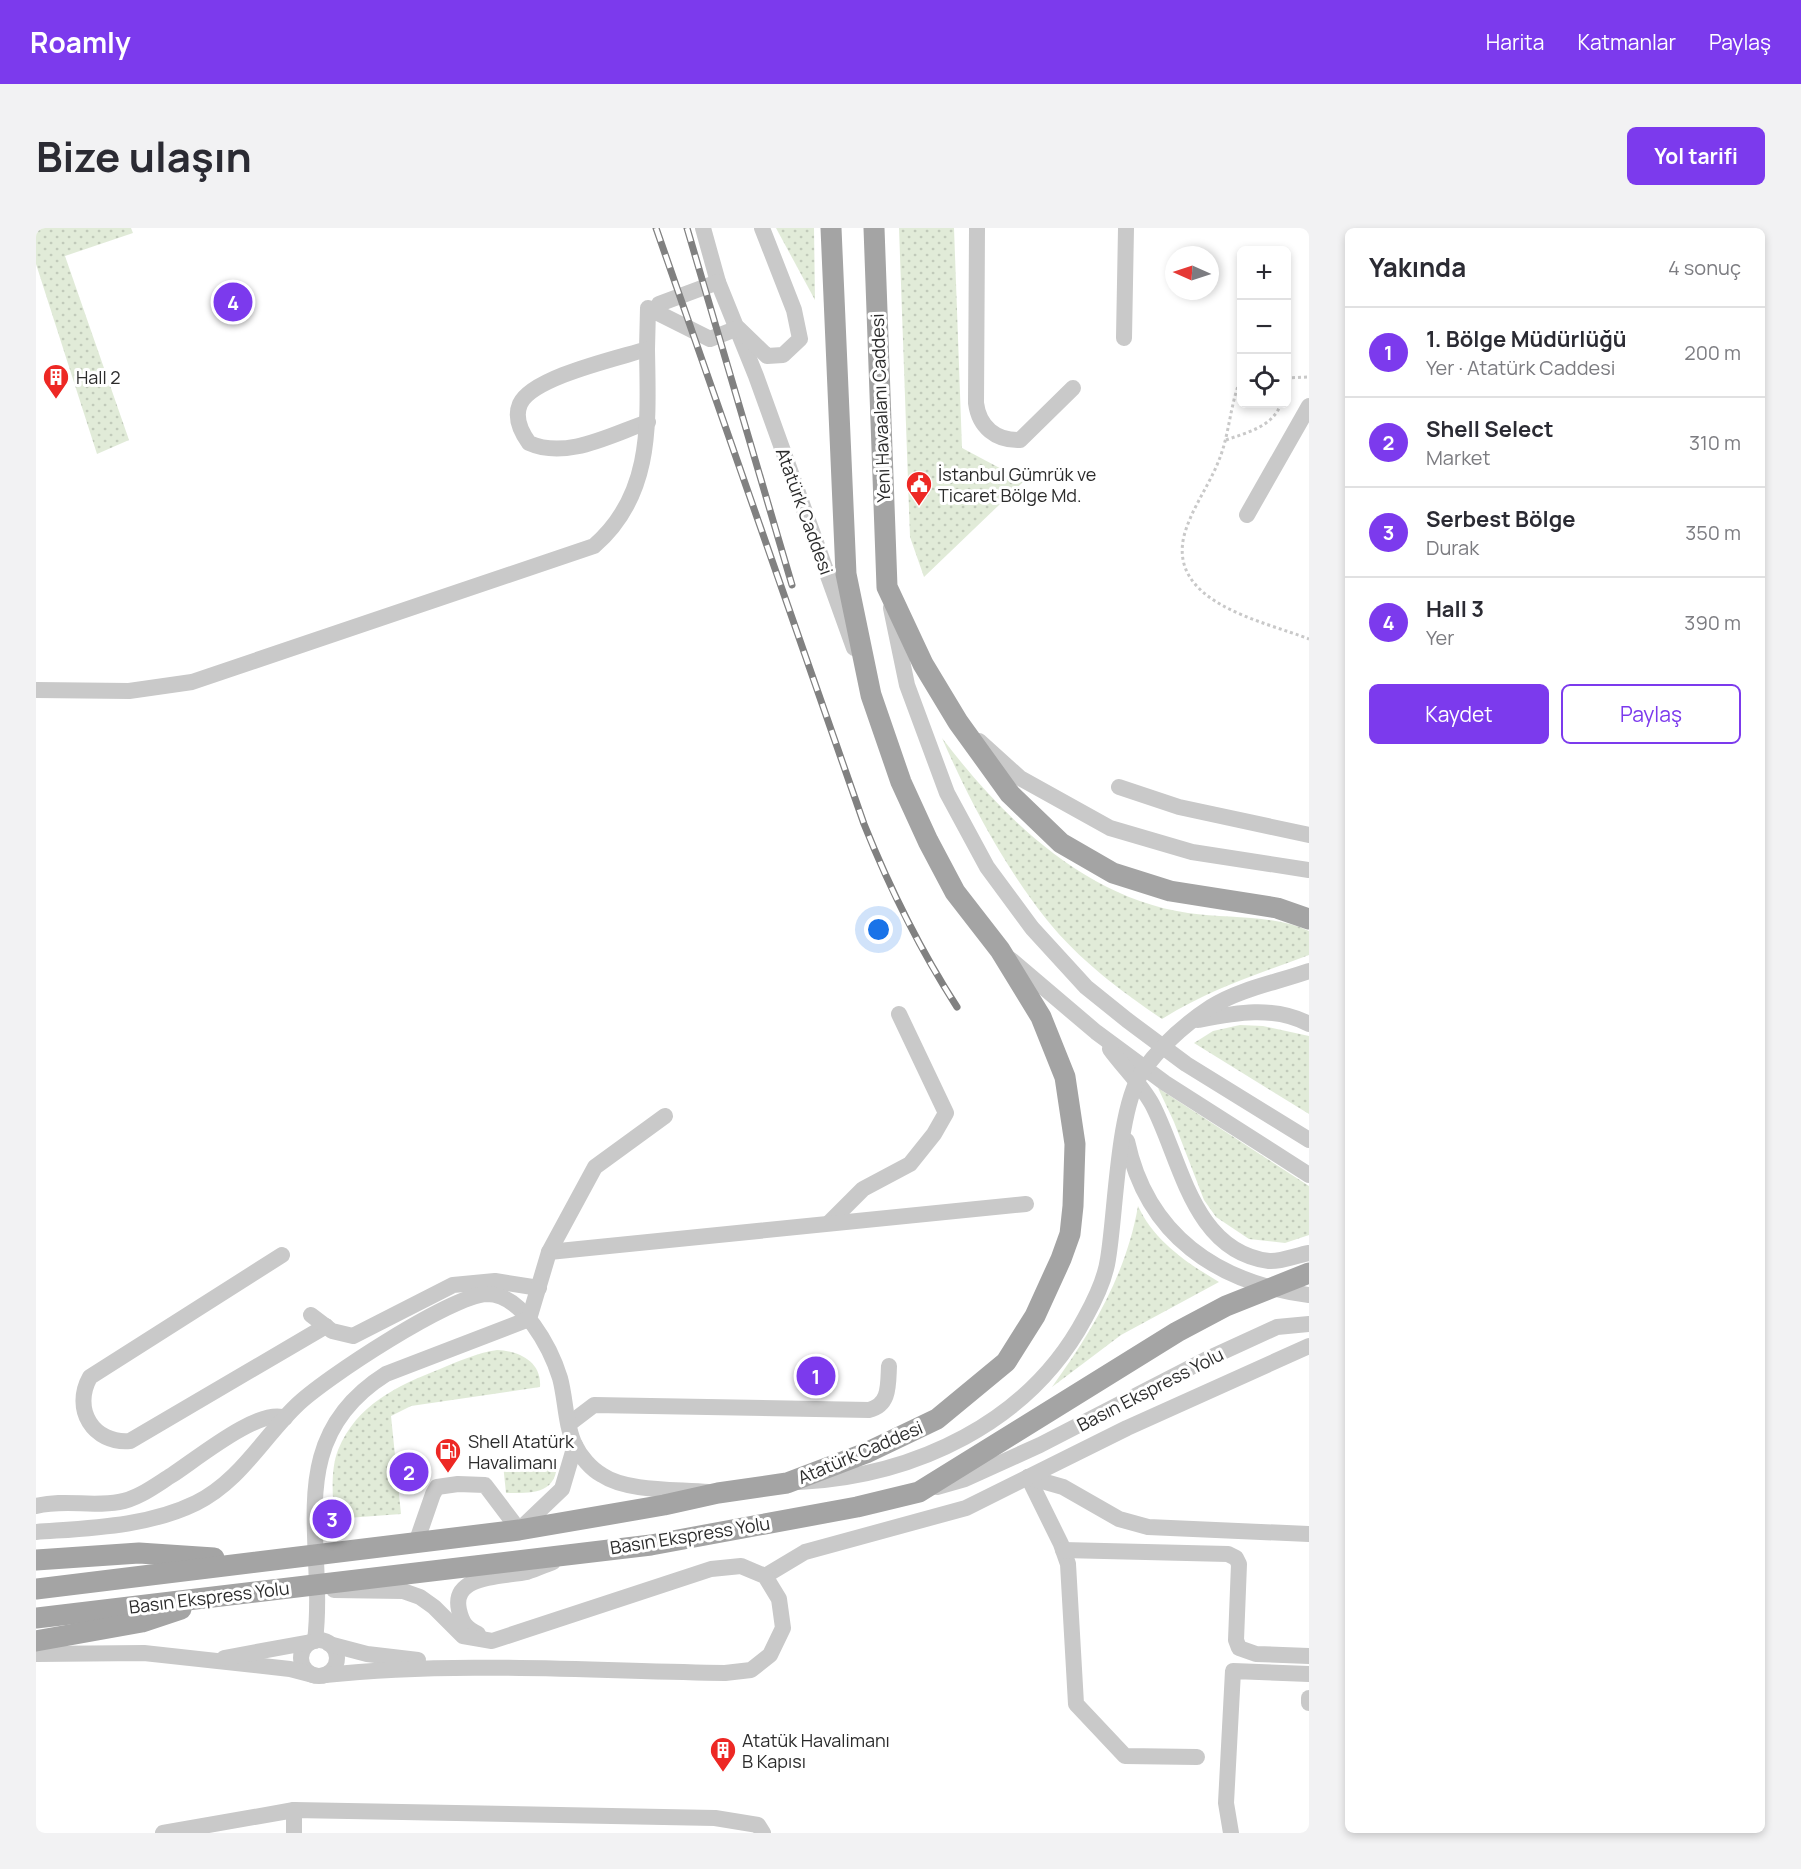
<!DOCTYPE html>
<html lang="tr">
<meta charset="utf-8">
<style>
:root{--surface:#fff;--page:#f2f2f3;--text:#2b2b33;--muted:#7c7c81;--line:#e1e1e2;--accent:#7c3aed}
body{margin:0;font-family:Manrope,sans-serif;background:var(--page);color:var(--text)}
.controls{position:absolute;right:18px;top:18px;display:grid;overflow:hidden;border-radius:9px;box-shadow:0 3px 9px #0003}
.controls button{width:54px;height:54px;display:grid;place-items:center;padding:0;border:0;border-bottom:2px solid var(--line);background:var(--surface);color:var(--text);font:30px sans-serif}
.compass{position:absolute;left:1129px;top:18px;width:54px;height:54px;border-radius:50%;background:var(--surface);box-shadow:0 3px 9px #0003;rotate:273deg}
.you{position:absolute;left:843px;top:702px;width:21px;height:21px;margin:-15px;border:4px solid #fff;border-radius:50%;background:#1a73e8;box-shadow:0 0 0 9px #1a73e833}
.badge{display:grid;place-items:center;width:39px;height:39px;border-radius:50%;background:var(--accent);color:#fff;font-size:20px;font-weight:700}
.pin{position:absolute;translate:-50% -50%;border:3px solid #fff;box-shadow:0 2px 6px #0006}
.list{margin:0;padding:0;list-style:none}
h2{display:flex;justify-content:space-between;align-items:center;height:78px;margin:0;padding:0 24px;font-size:26px}
h2 small{font-size:20px;font-weight:400;color:var(--muted)}
.list li{display:grid;grid-template-columns:39px 1fr auto;gap:18px;align-items:center;box-sizing:border-box;height:90px;padding:0 24px;border-top:2px solid var(--line)}
.list b{display:block;font-size:22px;white-space:nowrap}
.list p{margin:0;font-size:20px;white-space:nowrap;color:var(--muted)}
.list em{font-size:20px;font-style:normal;color:var(--muted)}
.actions{display:flex;gap:12px;padding:18px 24px}
.actions a{flex:1;padding:14px 0;border:2px solid var(--accent);border-radius:9px;text-align:center;font-size:21px;color:var(--accent)}
.actions .main{background:var(--accent);color:#fff}
.icon{flex:none;width:33px;height:33px;fill:none;stroke:currentColor;stroke-width:2;stroke-linecap:round;stroke-linejoin:round}
.map{position:relative;flex:none;width:1273px;height:1605px;overflow:hidden;border-radius:9px}
header{display:flex;align-items:center;gap:36px;box-sizing:border-box;height:84px;padding:0 30px;background:var(--accent);color:#fff}
header strong{font-size:28px}
nav{display:flex;gap:33px;margin-inline-start:auto;font-size:21px}
.intro{display:flex;align-items:center;justify-content:space-between;box-sizing:border-box;height:144px;padding:0 36px}
h1{margin:0;font-size:42px}
.button{padding:15px 27px;border-radius:9px;background:var(--accent);color:#fff;font-size:21px;font-weight:700}
main{display:flex;gap:36px;padding:0 36px}
aside{flex:1;background:var(--surface);border-radius:9px;box-shadow:0 3px 9px #0003}
.map>svg:first-child{display:block}
.grass{fill:url(#grass-dots)}
.lines{fill:none;stroke-linecap:round;stroke-linejoin:round}
.path{stroke:#c9c9c9;stroke-width:3;stroke-dasharray:3 3;stroke-linecap:butt}
.minor{stroke:#c9c9c9;stroke-width:16}
.major{stroke:#a4a4a4;stroke-width:21}
.rail-casing{stroke:#818181;stroke-width:7}
.rail{stroke:#fff;stroke-width:4.5;stroke-dasharray:14;stroke-linecap:butt}
.labels{text-anchor:middle;dominant-baseline:central;stroke-width:6;stroke-linejoin:round;paint-order:stroke}
.poi-label{font-size:18px;fill:#2c2c2c;stroke:#fff;text-anchor:start}
.street-label{font-size:18px;fill:#2c2c2c;stroke:#fff}
</style>
<header>
<strong>Roamly</strong>
<nav><a>Harita</a><a>Katmanlar</a><a>Paylaş</a></nav>
</header>
<div class="intro"><h1>Bize ulaşın</h1><a class="button">Yol tarifi</a></div>
<main>
<div class="map">
<svg width="1273" height="1605" viewBox="0 0 1273 1605">
<defs>
<pattern id="grass-dots" width="8" height="8" patternUnits="userSpaceOnUse" patternTransform="scale(1.5)"><rect width="8" height="8" fill="#e1ebd8"/><path d="M2 2h.1M6 6h.1" fill="none" stroke="#c1caba" stroke-width="1.8" stroke-linecap="round"/></pattern>
</defs>
<rect width="100%" height="100%" fill="#fff"/>
<g class="grass">
<path d="M0 0H95L97 5 29 28 93 212 61 226 0 36Z"/>
<path d="M740 0H778L779 72Z"/>
<path d="M863 0H918L926 220 988 253 888 349 874 309Z"/>
<path d="M906 510C967 590 1048 670 1152 685 1192 691 1236 686 1273 703V727C1222 746 1172 762 1126 791 1085 763 1043 732 1011 692 968 638 934 574 906 510Z"/>
<path d="M1204 797 1227 798 1273 808V886L1158 815 1177 803Z"/>
<path d="M1122 860 1273 958V1007L1249 1015 1213 1011 1180 989 1168 972 1138 894Z"/>
<path d="M1102 978C1118 1013 1151 1035 1183 1054L1085 1107 1016 1159C1056 1103 1090 1047 1102 978Z"/>
<path d="M461 1122C482 1123 506 1133 504 1159L375 1178 355 1188 365 1286 298 1291C297 1268 294 1243 302 1222 321 1176 361 1158 404 1141 423 1133 441 1125 461 1122Z"/>
<path d="M521 1229C523 1266 499 1265 470 1265L467 1236Z"/>
</g>
<g class="lines">
<g class="path">
<path d="M1206 148C1194 174 1194 205 1183 232 1173 258 1155 281 1148 308 1132 375 1227 393 1273 411"/>
<path d="M1250 150 1273 149"/>
<path d="M1190 212C1212 204 1236 199 1245 176"/>
</g>
<g class="minor">
<path d="M667 0 682 54 720 148 818 420"/>
<path d="M941 0 940 175C943 199 960 213 984 212L1037 160"/>
<path d="M623 76 682 54"/>
<path d="M1088 110 1090 0"/>
<path d="M612 194C576 206 531 232 493 215 485 204 478 190 484 176 496 149 583 130 611 121L612 80 674 111 702 100 731 128 747 127 764 111 758 82 726 0"/>
<path d="M1211 287 1273 178"/>
<path d="M855 380 871 457 911 565 951 639 996 700 1050 759 1091 792 1150 836 1273 912"/>
<path d="M0 462 93 463 156 454 558 318C618 266 612 193 611 121"/>
<path d="M943 513 984 550 1074 600 1156 624 1273 642"/>
<path d="M1083 559 1143 579 1273 607"/>
<path d="M974 731 1060 804 1129 855 1273 947"/>
<path d="M1162 792C1198 785 1238 777 1273 796"/>
<path d="M1074 821C1087 839 1105 856 1116 876 1145 931 1156 1023 1233 1033 1245 1034 1261 1027 1273 1025"/>
<path d="M1091 913C1111 1007 1181 1055 1273 1067"/>
<path d="M793 995 827 961 874 936 898 906 910 885 863 786"/>
<path d="M513 1024 990 976"/>
<path d="M246 1027 54 1149C36 1181 57 1216 94 1213L290 1098"/>
<path d="M275 1087 296 1103 317 1108 417 1057 459 1053 503 1060"/>
<path d="M533 1196 558 1177 833 1182C854 1177 852 1157 853 1138"/>
<path d="M992 1249 1025 1316 1032 1336 1040 1476 1089 1528 1161 1529"/>
<path d="M992 1249 1027 1259 1083 1291 1112 1299 1273 1306"/>
<path d="M763 1254C879 1248 993 1195 1049 1090 1059 1072 1069 1052 1072 1031 1080 984 1081 882 1106 844 1124 819 1149 796 1175 779 1203 761 1242 754 1273 743"/>
<path d="M901 1259 929 1251 1004 1217 1169 1132 1241 1099 1273 1096"/>
<path d="M0 1278C28 1271 55 1279 83 1274 102 1271 120 1257 136 1247 158 1233 225 1178 249 1190"/>
<path d="M0 1304C53 1300 111 1299 160 1275 204 1253 226 1211 260 1178 287 1151 416 1067 451 1066 487 1066 515 1121 524 1150 530 1172 529 1197 539 1217 544 1228 555 1241 566 1247 591 1264 642 1261 672 1264"/>
<path d="M380 1315 397 1266 401 1259 422 1256 449 1257 483 1302 526 1261 539 1217"/>
<path d="M1027 1322 1192 1326 1200 1330 1203 1336 1200 1412 1203 1420 1220 1426 1273 1428"/>
<path d="M729 1348 769 1324 930 1280 1091 1200 1273 1118"/>
<path d="M442 1406C430 1400 426 1395 423 1382 415 1346 468 1349 491 1344 500 1341 509 1337 517 1334"/>
<circle cx="283" cy="1430" r="18"/>
<path d="M279 1413C291 1312 244 1213 350 1146L493 1091 513 1024 559 939 629 888"/>
<path d="M293 1416 331 1426 382 1432"/>
<path d="M0 1426 108 1425 254 1441 277 1447"/>
<path d="M188 1430 275 1414"/>
<path d="M289 1447C421 1433 556 1443 689 1445L715 1442 734 1427 747 1400 743 1371 729 1348 705 1338 675 1341 456 1413 427 1408 398 1379 384 1369 367 1363 298 1362"/>
<path d="M1273 1475V1470"/>
<path d="M127 1605 258 1582 679 1590 722 1597 727 1605"/>
<path d="M258 1605V1582"/>
<path d="M1195 1605 1190 1575 1197 1443 1273 1446"/>
</g>
<g class="major">
<path d="M838 0 851 359 887 436 922 494 974 566 1025 615 1077 645 1134 663 1241 680 1273 691"/>
<path d="M0 1332 103 1325 178 1330"/>
<path d="M0 1361 483 1302 628 1277 682 1265 751 1255 830 1225 901 1191 970 1134 999 1088 1025 1031 1034 1006 1037 978 1039 916 1029 849 1005 789 964 722 919 664 892 613 865 554 835 467 810 346 795 0"/>
<path d="M0 1390 615 1317 821 1279 883 1264 1141 1104 1190 1078 1273 1045"/>
<path d="M0 1413 106 1394 145 1381"/>
</g>
<g class="rail-casing">
<g id="rail">
<path d="M620 0 828 596C854 661 883 720 921 779"/>
<path d="M651 0 756 357"/>
</g>
</g>
<use href="#rail" class="rail"/>
</g>
<defs>
<g id="building-pin" transform="scale(1.35)"><path d="M0 17L-7.5 6A9.5 9.5 0 1 1 7.5 6Z" fill="#ed2824" stroke="#fff"/><path d="M-4-6H4V6H1V3H-1V6H-4ZM-2.5-4.3h1.7v1.8h-1.7ZM.8-4.3h1.7v1.8H.8ZM-2.5-1h1.7V.8h-1.7ZM.8-1h1.7V.8H.8Z" fill="#fff"/></g>
<g id="civic-pin" transform="scale(1.35)"><path d="M0 17L-7.5 6A9.5 9.5 0 1 1 7.5 6Z" fill="#ed2824" stroke="#fff"/><path d="M-.6-6.5H3V-4.5H.6V-3L4-1V1h2V6H-6V1h2V-1L-.6-3ZM-1.2 2.5V6h2.4V2.5Z" fill="#fff"/></g>
<g id="fuel-pin" transform="scale(1.35)"><path d="M0 17L-7.5 6A9.5 9.5 0 1 1 7.5 6Z" fill="#ed2824" stroke="#fff"/><path d="M-5.5-6h7V0h2V4h1.3V-2.5L3-4.5l.8-.8L6-3V5H2.5V1h-1V6h-7ZM-4.2-4.7v3.2H.2V-4.7Z" fill="#fff"/></g>
</defs>
<g fill-rule="evenodd">
<use href="#building-pin" x="20" y="149"/>
<use href="#civic-pin" x="883" y="256"/>
<use href="#fuel-pin" x="412" y="1223"/>
<use href="#building-pin" x="687" y="1522"/>
</g>
<g class="labels">
<g class="poi-label">
<text x="40" y="149">Hall 2</text>
<text x="902" y="246">İstanbul Gümrük ve<tspan x="902" dy="21">Ticaret Bölge Md.</tspan></text>
<text x="432" y="1213">Shell Atatürk<tspan x="432" dy="21">Havalimanı</tspan></text>
<text x="706" y="1512">Atatük Havalimanı<tspan x="706" dy="21">B Kapısı</tspan></text>
</g>
<g class="street-label">
<text transform="translate(844 180) rotate(-92)">Yeni Havaalanı Caddesi</text>
<text transform="translate(769 283) rotate(70)">Atatürk Caddesi</text>
<text transform="translate(1114 1161) rotate(-27)">Basın Ekspress Yolu</text>
<text transform="translate(824 1224) rotate(-23)">Atatürk Caddesi</text>
<text transform="translate(654 1307) rotate(-9)">Basın Ekspress Yolu</text>
<text transform="translate(173 1369) rotate(-7)">Basın Ekspress Yolu</text>
</g>
</g>
</svg>
<div class="controls">
<button>+</button>
<button>−</button>
<button><svg class="icon" aria-label="locate" viewBox="0 0 24 24"><circle cx="12" cy="12" r="6"/><path d="M12 2v4M12 18v4M2 12h4M18 12h4"/></svg></button>
</div>
<svg class="compass" viewBox="-18 -18 36 36"><path d="M0-13l5 13h-10z" fill="#e53935"/><path d="M0 13l5-13h-10z" fill="#7c7c81"/></svg>
<div class="you"></div>
<div class="pin badge" style="left:780px;top:1148px">1</div>
<div class="pin badge" style="left:373px;top:1244px">2</div>
<div class="pin badge" style="left:296px;top:1291px">3</div>
<div class="pin badge" style="left:197px;top:74px">4</div>
</div>
<aside>
<h2>Yakında<small>4 sonuç</small></h2>
<ul class="list">
<li><span class="badge">1</span><div><b>1. Bölge Müdürlüğü</b><p>Yer · Atatürk Caddesi</p></div><em>200 m</em></li>
<li><span class="badge">2</span><div><b>Shell Select</b><p>Market</p></div><em>310 m</em></li>
<li><span class="badge">3</span><div><b>Serbest Bölge</b><p>Durak</p></div><em>350 m</em></li>
<li><span class="badge">4</span><div><b>Hall 3</b><p>Yer</p></div><em>390 m</em></li>
</ul>
<div class="actions"><a class="main">Kaydet</a><a>Paylaş</a></div>
</aside>
</main>
